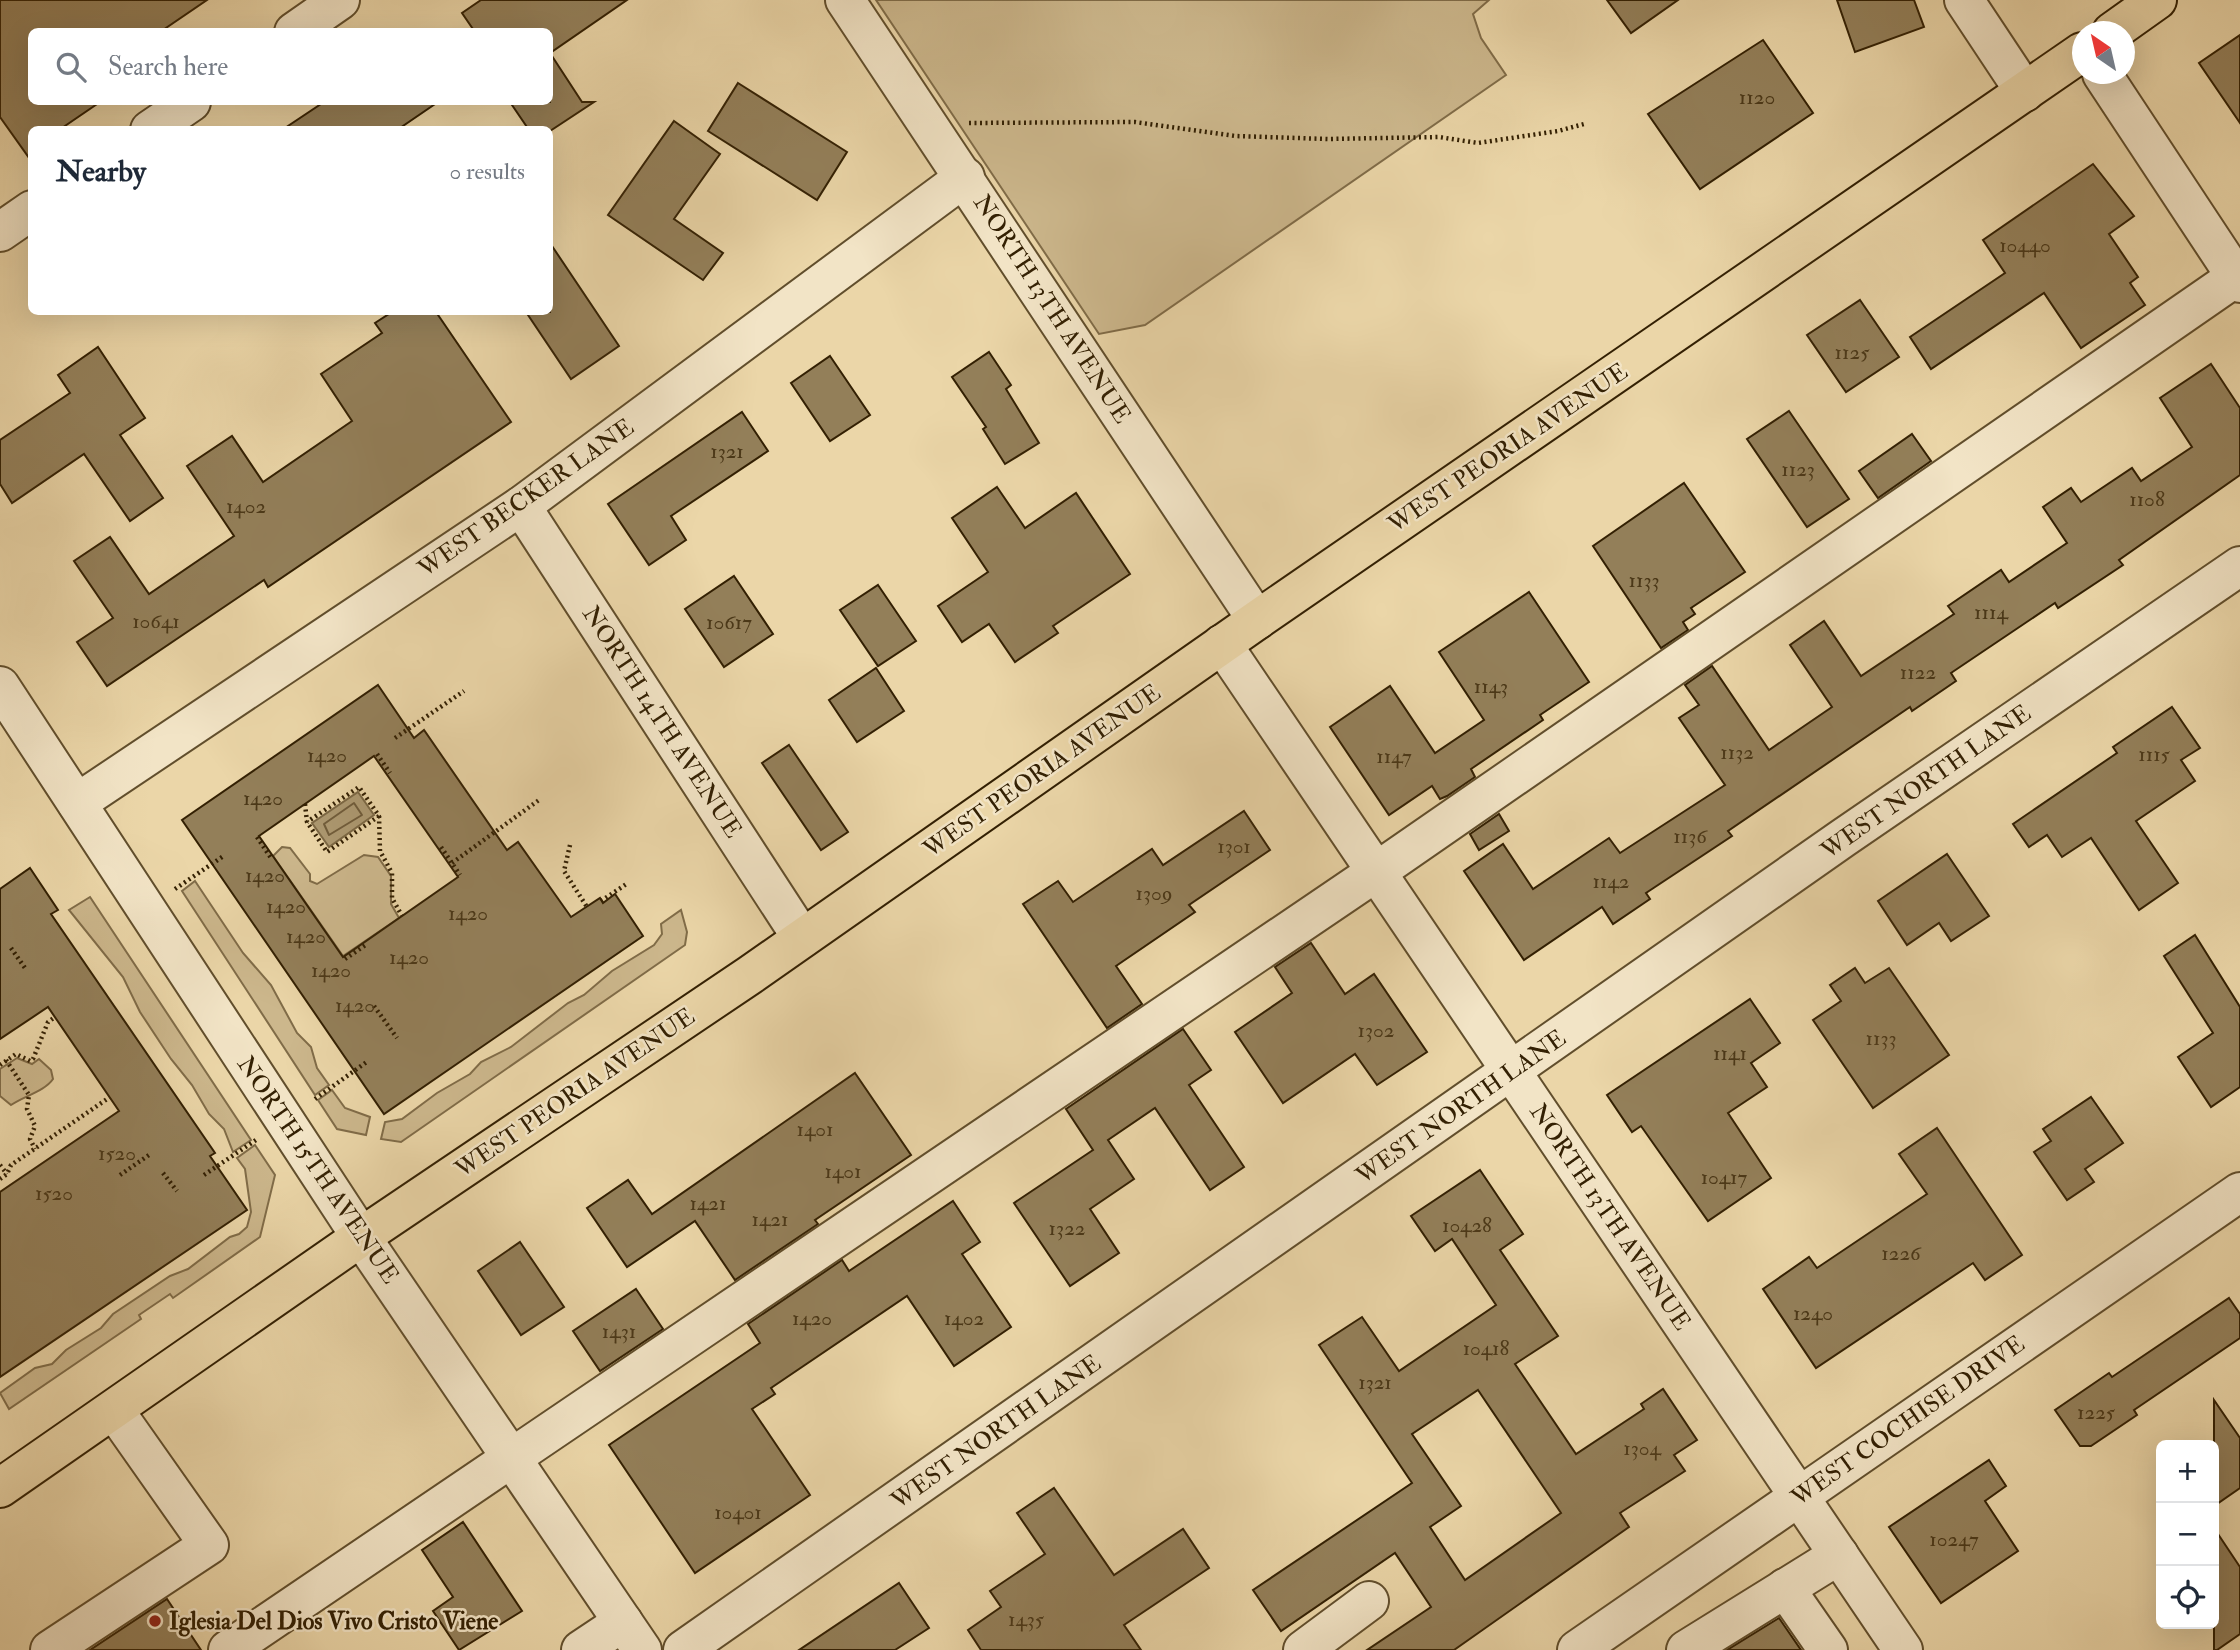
<!DOCTYPE html>
<meta charset="utf-8">
<style>
:root{--surface:#fff;--page:#f6f6f7;--text:#1f2937;--muted:#747a83;--line:#e0e1e3}
body{margin:0;font-family:"IM FELL Double Pica",serif;background:var(--page);color:var(--text)}
.controls{position:absolute;right:21px;bottom:21px;display:grid;overflow:hidden;border-radius:10px;box-shadow:0 7px 28px #0002}
.controls button{width:63px;height:63px;display:grid;place-items:center;padding:0;border:0;border-bottom:2px solid var(--line);background:var(--surface);color:var(--text);font:35px sans-serif}
.compass{position:absolute;left:2072px;top:21px;width:63px;height:63px;border-radius:50%;background:var(--surface);box-shadow:0 7px 28px #0002;rotate:326deg}
.list{margin:0;padding:0;list-style:none}
h2{display:flex;justify-content:space-between;align-items:center;height:91px;margin:0;padding:0 28px;font-size:30px}
h2 small{font-size:23px;font-weight:400;color:var(--muted)}
.icon{flex:none;width:38px;height:38px;fill:none;stroke:currentColor;stroke-width:2;stroke-linecap:round;stroke-linejoin:round}
.map{position:relative;flex:none;width:2240px;height:1650px;overflow:hidden}
.search{position:absolute;background:var(--surface);box-shadow:0 7px 28px #0002;left:28px;top:28px;width:525px;height:77px;display:flex;align-items:center;gap:18px;box-sizing:border-box;padding:0 24px;border-radius:10px;color:var(--muted);font-size:26px}
.panel{position:absolute;background:var(--surface);box-shadow:0 7px 28px #0002;left:28px;top:126px;width:525px;height:189px;border-radius:10px}
.map>svg:first-child{display:block}
.green{fill:#ccb78c;stroke:#806c48;stroke-width:2}
.water{fill:#ac9870;stroke:#7c6844;stroke-width:2}
.lines{fill:none;stroke-linecap:round;stroke-linejoin:round}
.shore{stroke:#705c3a;stroke-width:2}
.building{fill:#937f59;stroke:#332003;stroke-width:2;fill-rule:evenodd}
.minor-casing{stroke:#614e2c;stroke-width:42}
.major-casing{stroke:#332003;stroke-width:42}
.path{stroke:#332003;stroke-width:4.5;stroke-dasharray:2 3.5;stroke-linecap:butt}
.minor{stroke:#f2e4c6;stroke-width:38}
.major{stroke:#ebd6a8;stroke-width:38}
.poi-dot{fill:#8f2418;stroke:#f2e4c6;stroke-width:2.5}
.labels{text-anchor:middle;dominant-baseline:central;stroke-width:5;stroke-linejoin:round;paint-order:stroke}
.number-label{font-size:21px;fill:#4b3818}
.street-label{font-size:24px;fill:#332003;stroke:#f2e4c6}
.poi-label{font-size:24px;font-weight:bold;fill:#332003;stroke:#f2e4c6;text-anchor:start}
</style>
<div class="map">
<svg width="2240" height="1650" viewBox="0 0 2240 1650">
<rect width="100%" height="100%" fill="#ebd6a8"/>
<filter id="stains"><feTurbulence type="fractalNoise" baseFrequency=".00286" numOctaves="4"/><feColorMatrix values="0 0 0 0 .2 0 0 0 0 .09 0 0 0 0 .02 0 0 0 .5 -.17"/></filter>
<radialGradient id="worn" r=".72"><stop offset=".6" stop-color="#630" stop-opacity="0"/><stop offset="1" stop-color="#630" stop-opacity=".3"/></radialGradient>
<g class="green">
<path d="M876 0H1489L1473 14 1481 38 1506 75 1145 325 1099 334Z"/>
<path d="M282 847 290 848 310 874V881L317 884 364 855 378 857 391 876V904L399 918 343 956 273 856Z"/>
<path d="M195 881 243 953 271 985 297 1033 311 1047 317 1068 329 1085 315 1095 182 891Z"/>
<path d="M90 897 251 1140 233 1152 224 1129 209 1114 192 1085 171 1059 140 1012 123 977 69 910Z"/>
<path d="M681 910 687 932 685 945 401 1142 381 1139 385 1122 402 1119 437 1093 470 1074 481 1062 511 1047 568 1003 584 995 612 971 654 945 662 934 661 924Z"/>
<path d="M17 1058 32 1064 39 1059 51 1070 53 1079C45 1091 24 1096 11 1105L0 1096V1069Z"/>
<path d="M332 1090 345 1108 370 1117 366 1135 337 1129 318 1100Z"/>
<path d="M255 1145 275 1175 260 1237 173 1298 170 1294 139 1315 141 1319 9 1409 0 1393 35 1368 52 1364 66 1350 101 1328 113 1314 170 1276 188 1269 230 1237 239 1234 247 1227 251 1212 245 1169 237 1158Z"/>
</g>
<path class="water" d="M358 792 374 815 329 847 312 823Z"/>
<g class="lines">
<path class="shore" d="M354 803 362 815 329 835 324 824Z"/>
</g>
<g class="building">
<path d="M0 0H207L160 32H32V102H100L59 130H32V162L0 117Z"/>
<path d="M481 0H627L550 53V32H475L462 13Z"/>
<path d="M1607 0H1678L1631 33Z"/>
<path d="M1837 0H1914L1924 27 1855 52Z"/>
<path d="M2240 35V123L2199 63Z"/>
<path d="M1763 40 1813 113 1700 189 1648 114Z"/>
<path d="M550 53 582 102H594L550 131 529 130 510 102H550Z"/>
<path d="M738 83 847 152 817 200 708 131Z"/>
<path d="M324 102H438L397 130H282Z"/>
<path d="M674 121 720 154 674 219 723 253 703 280 608 215Z"/>
<path d="M2093 164 2134 216 2109 234 2138 277 2130 283 2145 305 2081 348 2044 293 1931 369 1910 337 2005 273 1983 240Z"/>
<path d="M550 243 619 346 571 379 526 312H550Z"/>
<path d="M1860 300 1899 357 1846 392 1807 335Z"/>
<path d="M392 312H436L511 422 268 587 264 580 107 686 77 642 113 618 74 561 110 537 149 594 234 536 187 466 232 436 263 482 352 421 321 374 382 333 375 323Z"/>
<path d="M98 347 145 418 120 435 163 498 130 521 84 454 12 503 0 484V440L70 393 58 375Z"/>
<path d="M989 352 1011 385 1006 389 1039 443 1005 464 983 429 986 427 952 377Z"/>
<path d="M830 356 870 415 830 441 791 383Z"/>
<path d="M2211 364 2240 408V475L2119 560 2123 565 2058 608 2055 603 1951 673 1956 681 1912 711 1910 707 1728 831 1732 836 1646 893 1650 899 1613 924 1602 907 1524 960 1464 871 1503 844 1533 889 1609 838 1620 853 1725 785 1679 718 1699 705 1685 685 1712 666 1769 750 1832 707 1790 645 1824 621 1861 676 1954 614 1948 606 2001 570 2009 582 2067 543 2043 507 2071 488 2081 502 2132 468 2141 481 2192 447 2160 398Z"/>
<path d="M1789 411 1849 499 1807 527 1747 439Z"/>
<path d="M742 412 768 451 671 516 686 540 649 565 608 504Z"/>
<path d="M1912 434 1931 461 1878 498 1859 471Z"/>
<path d="M1684 483 1745 572 1691 608 1695 614 1683 622 1688 630 1661 648 1593 546Z"/>
<path d="M997 487 1025 528 1076 493 1130 574 1053 626 1058 633 1015 662 989 624 962 642 938 606 988 572 952 518Z"/>
<path d="M734 576 773 634 724 667 685 609Z"/>
<path d="M878 585 916 641 878 666 840 610Z"/>
<path d="M1529 592 1589 682 1540 715 1543 720 1471 769 1475 777 1447 796 1440 799 1432 786 1389 815 1330 727 1390 686 1435 753 1484 720 1439 652Z"/>
<path d="M876 668 904 711 857 742 829 700Z"/>
<path d="M378 685 414 738 424 730 507 850 518 842 571 917 600 898 603 903 615 894 643 936 384 1114 182 820ZM374 756 458 877 343 957 259 836Z"/>
<path d="M2172 707 2200 748 2181 760 2195 781 2136 821 2178 883 2139 910 2091 838 2062 857 2047 835 2029 847 2013 824 2117 753 2113 747Z"/>
<path d="M789 745 848 832 821 850 762 763Z"/>
<path d="M1244 811 1270 850 1189 905 1195 912 1116 966 1142 1004 1107 1028 1023 904 1058 881 1073 902 1152 849 1163 865Z"/>
<path d="M1499 814 1509 831 1479 850 1470 834Z"/>
<path d="M1947 854 1989 916 1951 941 1939 923 1907 945 1878 901Z"/>
<path d="M30 868 58 910 51 914 215 1153 210 1156 247 1210 0 1377V1192L119 1111 48 1007 0 1039V889Z"/>
<path d="M2195 935 2240 1007V1087L2211 1107 2178 1057 2213 1033 2164 956Z"/>
<path d="M1311 943 1345 994 1374 974 1427 1052 1377 1085 1355 1054 1283 1103 1235 1032 1292 993 1275 967Z"/>
<path d="M1855 968 1865 983 1889 968 1949 1055 1873 1108 1813 1020 1841 1001 1830 985Z"/>
<path d="M1750 999 1780 1043 1751 1063 1767 1087 1728 1113 1771 1178 1708 1221 1641 1126 1632 1132 1607 1095Z"/>
<path d="M1183 1029 1211 1070 1189 1085 1244 1167 1210 1190 1155 1108 1108 1140 1134 1179 1090 1209 1119 1253 1070 1286 1014 1203 1093 1150 1066 1109Z"/>
<path d="M855 1073 911 1155 815 1220 818 1224 735 1280 695 1221 627 1267 587 1208 628 1180 652 1214Z"/>
<path d="M2091 1097 2123 1143 2085 1169 2094 1182 2067 1200 2034 1152 2051 1141 2043 1129Z"/>
<path d="M1937 1128 2022 1255 1985 1280 1973 1263 1816 1368 1763 1289 1809 1257 1817 1268 1927 1194 1899 1154Z"/>
<path d="M1480 1170 1523 1234 1500 1250 1558 1336 1515 1364 1576 1454 1644 1409 1641 1404 1663 1389 1697 1440 1674 1455 1685 1471 1620 1513 1629 1527 1454 1650H1367L1431 1607 1395 1553 1281 1631 1253 1590 1412 1483 1319 1345 1362 1317 1399 1371 1496 1305 1452 1239 1435 1251 1411 1216ZM1478 1390 1561 1513 1465 1580 1430 1527 1461 1506 1412 1434Z"/>
<path d="M953 1201 980 1242 962 1254 1011 1327 954 1366 907 1296 771 1388 775 1394 752 1409 810 1495 695 1573 609 1445 760 1343 748 1324 842 1260 849 1271Z"/>
<path d="M520 1242 564 1307 521 1335 478 1271Z"/>
<path d="M636 1289 663 1329 600 1371 573 1331Z"/>
<path d="M2229 1298 2240 1314V1338L2134 1410 2137 1415 2091 1446H2080L2055 1410 2109 1373 2112 1377Z"/>
<path d="M2214 1400 2240 1438V1488L2214 1506Z"/>
<path d="M1989 1460 2006 1486 1985 1501 2018 1551 1941 1603 1889 1527Z"/>
<path d="M1054 1488 1114 1575 1183 1529 1209 1568 1124 1625 1141 1650H981L968 1630 1001 1607 990 1591 1045 1554 1017 1513Z"/>
<path d="M463 1522 522 1611 459 1650 433 1611 453 1597 422 1550Z"/>
<path d="M2214 1528 2240 1567V1634L2217 1650H2214Z"/>
<path d="M899 1583 929 1628 895 1650H799Z"/>
<path d="M167 1599 201 1650H90Z"/>
<path d="M1779 1618 1801 1650H1727Z"/>
</g>
<g class="lines">
<g class="minor-casing">
<g id="minor">
<path d="M845 0 1257 620"/>
<path d="M1964 0 2025 92"/>
<path d="M294 32 340 0"/>
<path d="M2102 74 2240 283"/>
<path d="M150 130 191 102"/>
<path d="M0 232 32 210"/>
<path d="M521 506 802 938"/>
<path d="M1222 644 1903 1650"/>
<path d="M0 686 361 1237 642 1650"/>
<path d="M77 803 521 506 965 177"/>
<path d="M1785 1588 1828 1650"/>
<path d="M50 1650 209 1545 114 1410"/>
<path d="M228 1650 1376 872 2236 277"/>
<path d="M581 1650 623 1622"/>
<path d="M683 1650 1843 838 2240 566"/>
<path d="M1303 1650 1369 1601"/>
<path d="M1577 1650 2240 1192"/>
<path d="M1686 1650 1839 1555"/>
</g>
</g>
<g class="major-casing">
<g id="major">
<path d="M2112 32 2157 0"/>
<path d="M0 1488 361 1237 750 975 1257 620 2082 52"/>
</g>
</g>
<g class="path">
<path d="M969 123 1135 122 1235 136 1328 139 1439 137 1478 143 1558 131 1584 124"/>
<path d="M395 738 464 691"/>
<path d="M377 754 390 773"/>
<path d="M305 804 307 822 327 852 379 816 359 787 307 822"/>
<path d="M379 816 380 851 392 873V898L402 916"/>
<path d="M257 837 271 858"/>
<path d="M570 845 564 871 587 907"/>
<path d="M441 847 460 875"/>
<path d="M452 863 539 800"/>
<path d="M175 889 225 855"/>
<path d="M601 901 628 883"/>
<path d="M11 948 25 968"/>
<path d="M345 959 367 944"/>
<path d="M374 1006 397 1038"/>
<path d="M6 1060 29 1095 27 1109 35 1126 30 1139 35 1149"/>
<path d="M0 1065 16 1054 30 1061 33 1059 48 1022 55 1017"/>
<path d="M315 1099 368 1061"/>
<path d="M0 1165 7 1174"/>
<path d="M163 1173 177 1191"/>
<path d="M120 1175 149 1155"/>
<path d="M204 1175 256 1140"/>
<path d="M0 1179 7 1174 11 1165 110 1097"/>
</g>
<use href="#minor" class="minor"/>
<use href="#major" class="major"/>
</g>
<circle class="poi-dot" cx="155" cy="1621" r="7"/>
<g class="labels">
<g class="number-label">
<text x="1757" y="97">1120</text>
<text x="2025" y="245">10440</text>
<text x="1852" y="352">1125</text>
<text x="727" y="451">1321</text>
<text x="1798" y="469">1123</text>
<text x="2147" y="499">1108</text>
<text x="246" y="506">1402</text>
<text x="1644" y="580">1133</text>
<text x="1991" y="612">1114</text>
<text x="156" y="621">10641</text>
<text x="729" y="622">10617</text>
<text x="1918" y="672">1122</text>
<text x="1491" y="686">1143</text>
<text x="1737" y="752">1132</text>
<text x="2154" y="754">1115</text>
<text x="327" y="755">1420</text>
<text x="1394" y="756">1147</text>
<text x="263" y="798">1420</text>
<text x="1690" y="836">1136</text>
<text x="1234" y="846">1301</text>
<text x="265" y="875">1420</text>
<text x="1611" y="881">1142</text>
<text x="1154" y="893">1309</text>
<text x="286" y="906">1420</text>
<text x="468" y="913">1420</text>
<text x="306" y="936">1420</text>
<text x="409" y="957">1420</text>
<text x="331" y="970">1420</text>
<text x="355" y="1005">1420</text>
<text x="1376" y="1030">1302</text>
<text x="1881" y="1038">1133</text>
<text x="1730" y="1053">1141</text>
<text x="815" y="1129">1401</text>
<text x="117" y="1153">1520</text>
<text x="843" y="1171">1401</text>
<text x="1724" y="1177">10417</text>
<text x="54" y="1193">1520</text>
<text x="708" y="1203">1421</text>
<text x="770" y="1219">1421</text>
<text x="1467" y="1225">10428</text>
<text x="1067" y="1228">1322</text>
<text x="1901" y="1253">1226</text>
<text x="1813" y="1313">1240</text>
<text x="812" y="1318">1420</text>
<text x="964" y="1318">1402</text>
<text x="619" y="1331">1431</text>
<text x="1486" y="1348">10418</text>
<text x="1375" y="1382">1321</text>
<text x="2096" y="1412">1225</text>
<text x="1642" y="1448">1304</text>
<text x="738" y="1512">10401</text>
<text x="1954" y="1539">10247</text>
<text x="1026" y="1619">1435</text>
</g>
<g class="street-label">
<text transform="translate(1052 309) rotate(57)">NORTH 13TH AVENUE</text>
<text transform="translate(1508 448) rotate(-34)">WEST PEORIA AVENUE</text>
<text transform="translate(526 498) rotate(-35)">WEST BECKER LANE</text>
<text transform="translate(662 722) rotate(57)">NORTH 14TH AVENUE</text>
<text transform="translate(1042 771) rotate(-35)">WEST PEORIA AVENUE</text>
<text transform="translate(1926 782) rotate(-35)">WEST NORTH LANE</text>
<text transform="translate(575 1093) rotate(-34)">WEST PEORIA AVENUE</text>
<text transform="translate(1461 1107) rotate(-35)">WEST NORTH LANE</text>
<text transform="translate(318 1170) rotate(56)">NORTH 15TH AVENUE</text>
<text transform="translate(1610 1217) rotate(56)">NORTH 13TH AVENUE</text>
<text transform="translate(1908 1421) rotate(-35)">WEST COCHISE DRIVE</text>
<text transform="translate(996 1432) rotate(-35)">WEST NORTH LANE</text>
</g>
<g class="poi-label">
<text x="169" y="1621">Iglesia Del Dios Vivo Cristo Viene</text>
</g>
</g>
<rect width="100%" height="100%" filter="url(#stains)"/>
<rect width="100%" height="100%" fill="url(#worn)"/>
</svg>
<div class="controls">
<button>+</button>
<button>−</button>
<button><svg class="icon" aria-label="locate" viewBox="0 0 24 24"><circle cx="12" cy="12" r="6"/><path d="M12 2v4M12 18v4M2 12h4M18 12h4"/></svg></button>
</div>
<svg class="compass" viewBox="-18 -18 36 36"><path d="M0-13l5 13h-10z" fill="#e53935"/><path d="M0 13l5-13h-10z" fill="#747a83"/></svg>
<div class="search"><svg class="icon" aria-label="search" viewBox="0 0 24 24"><circle cx="10" cy="10" r="6"/><path d="M15 15l6 6"/></svg>Search here</div>
<section class="panel">
<h2>Nearby<small>0 results</small></h2>
<ul class="list">
</ul>
</section>
</div>
